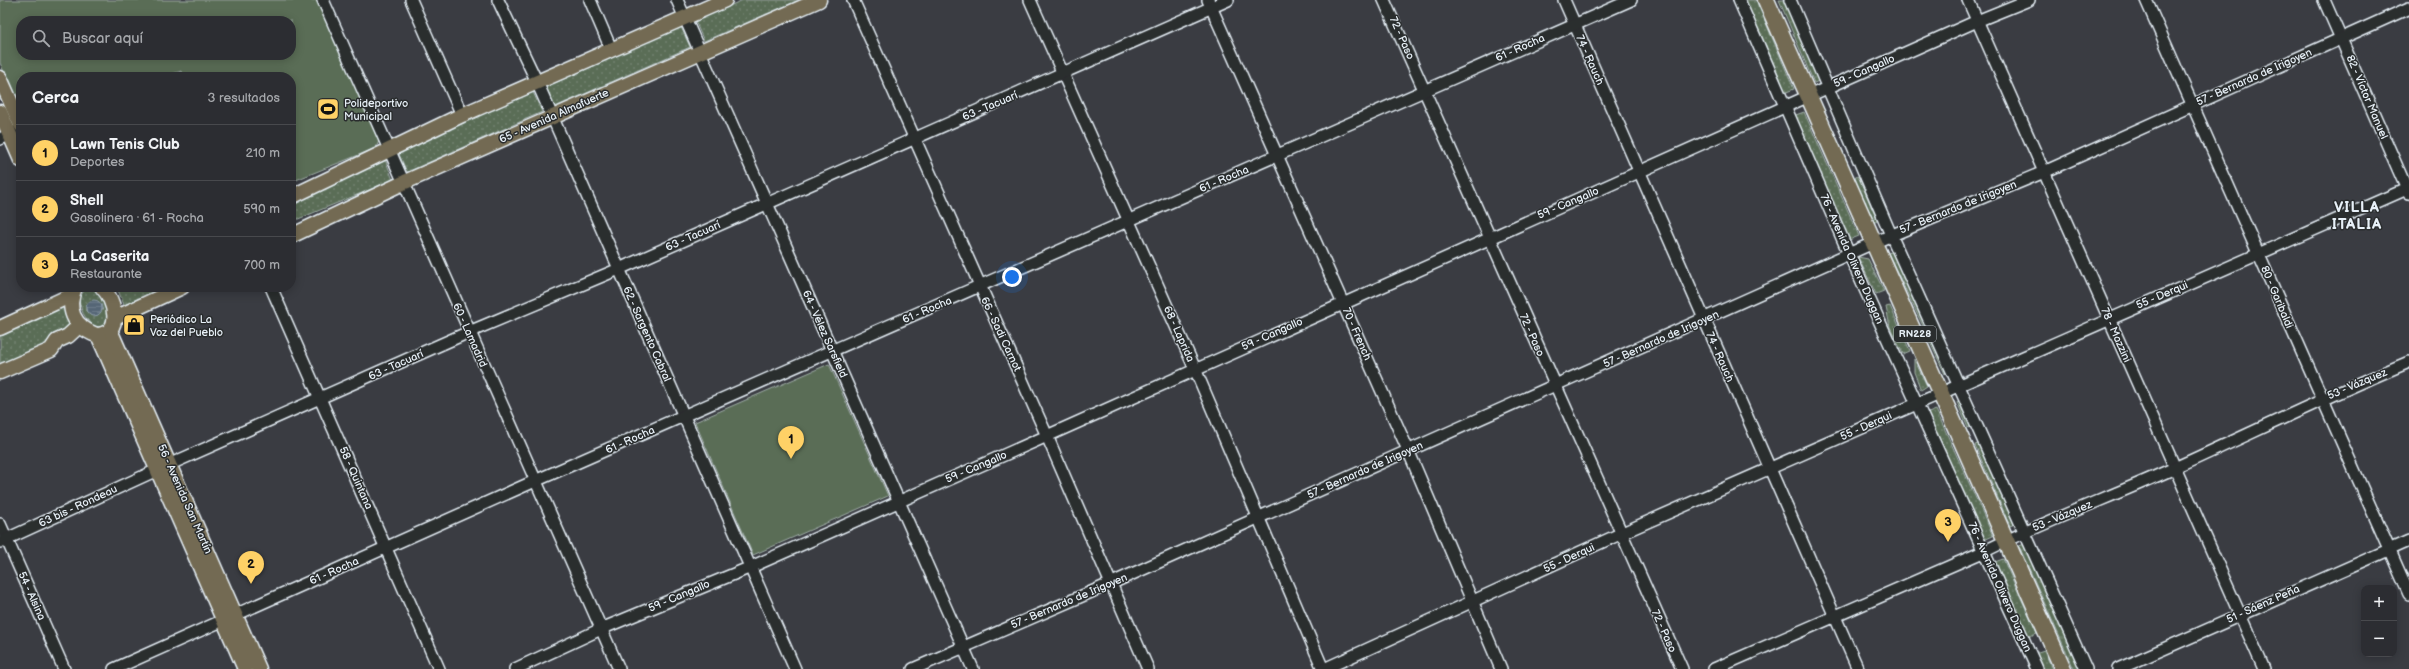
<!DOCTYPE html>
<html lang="es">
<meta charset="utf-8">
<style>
:root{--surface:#2c2d32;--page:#34353a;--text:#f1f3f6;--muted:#a6a8ac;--line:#48494d;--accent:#ffd166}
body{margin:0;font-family:"Balsamiq Sans",sans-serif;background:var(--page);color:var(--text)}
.controls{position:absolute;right:12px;bottom:12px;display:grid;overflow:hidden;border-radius:8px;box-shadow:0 2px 10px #0003}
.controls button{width:36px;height:36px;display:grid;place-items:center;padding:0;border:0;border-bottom:1px solid var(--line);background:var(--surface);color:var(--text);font:20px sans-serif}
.you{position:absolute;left:1012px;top:277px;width:14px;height:14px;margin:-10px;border:3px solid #fff;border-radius:50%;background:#1a73e8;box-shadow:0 0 0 6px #1a73e833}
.badge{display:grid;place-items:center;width:26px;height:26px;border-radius:50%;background:var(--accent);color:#111;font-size:13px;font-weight:700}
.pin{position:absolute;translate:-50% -33px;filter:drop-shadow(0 1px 2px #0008)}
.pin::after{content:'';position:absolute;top:21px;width:14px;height:12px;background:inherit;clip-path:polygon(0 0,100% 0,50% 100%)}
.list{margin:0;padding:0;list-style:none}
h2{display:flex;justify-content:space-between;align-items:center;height:52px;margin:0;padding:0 16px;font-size:17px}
h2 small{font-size:13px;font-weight:400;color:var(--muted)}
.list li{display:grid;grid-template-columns:26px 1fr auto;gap:12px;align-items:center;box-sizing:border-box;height:56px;padding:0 16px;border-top:1px solid var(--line)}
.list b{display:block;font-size:15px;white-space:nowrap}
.list p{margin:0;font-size:13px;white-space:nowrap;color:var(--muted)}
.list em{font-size:13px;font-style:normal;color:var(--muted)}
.icon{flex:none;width:22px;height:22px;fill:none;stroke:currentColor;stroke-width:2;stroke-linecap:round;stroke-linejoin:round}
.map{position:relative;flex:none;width:2409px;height:669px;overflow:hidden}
.search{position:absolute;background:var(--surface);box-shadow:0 2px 10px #0003;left:16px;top:16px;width:280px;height:44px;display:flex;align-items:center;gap:10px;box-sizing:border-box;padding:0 14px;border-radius:16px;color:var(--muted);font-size:15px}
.panel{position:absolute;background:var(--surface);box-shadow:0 2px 10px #0003;left:16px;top:72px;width:280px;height:220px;border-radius:16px}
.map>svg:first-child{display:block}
.grass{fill:url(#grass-dots);stroke:#a1afa8;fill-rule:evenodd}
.park{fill:#5a6d57;stroke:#a1afa8;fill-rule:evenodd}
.water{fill:url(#water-rules);stroke:#8f9eaa}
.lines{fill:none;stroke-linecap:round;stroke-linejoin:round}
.minor-casing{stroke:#e8f1f8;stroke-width:14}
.major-casing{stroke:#e8f1f8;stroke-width:17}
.highway-casing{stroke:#e8f1f8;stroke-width:19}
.minor{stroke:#2a2d2e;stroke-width:11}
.major{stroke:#736b52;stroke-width:14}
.highway{stroke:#736b52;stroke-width:16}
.labels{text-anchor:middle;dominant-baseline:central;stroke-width:3;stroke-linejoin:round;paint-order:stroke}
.shield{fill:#2a2d2e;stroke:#afb6bb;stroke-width:1}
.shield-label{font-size:10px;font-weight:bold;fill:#e8f1f8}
.street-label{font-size:11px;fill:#e8f1f8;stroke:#2a2d2e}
.poi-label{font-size:11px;fill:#e8f1f8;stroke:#2a2d2e;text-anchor:start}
.district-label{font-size:15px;font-weight:bold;letter-spacing:1px;fill:#e8f1f8;stroke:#2a2d2e}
</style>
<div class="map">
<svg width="2409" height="669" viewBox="0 0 2409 669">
<defs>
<pattern id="grass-dots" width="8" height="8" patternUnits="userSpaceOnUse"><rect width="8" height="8" fill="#5a6d57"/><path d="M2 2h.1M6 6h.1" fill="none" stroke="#728270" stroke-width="1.8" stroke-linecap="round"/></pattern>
<pattern id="water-rules" width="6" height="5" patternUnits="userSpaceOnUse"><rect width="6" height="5" fill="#546676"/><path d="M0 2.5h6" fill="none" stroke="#6d7c8a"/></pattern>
</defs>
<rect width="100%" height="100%" fill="#3a3c42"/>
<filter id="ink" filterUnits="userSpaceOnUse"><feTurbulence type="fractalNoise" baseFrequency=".025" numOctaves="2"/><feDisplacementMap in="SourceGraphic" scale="8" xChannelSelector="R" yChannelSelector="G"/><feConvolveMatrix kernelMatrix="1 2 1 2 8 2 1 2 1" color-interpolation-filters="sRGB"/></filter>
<g filter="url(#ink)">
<g class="grass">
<path d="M743 0H799L704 41 695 21Z"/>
<path d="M1745 0H1756L1794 89 1784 93Z"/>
<path d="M1779 0H1785L1819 81 1814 83Z"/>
<path d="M681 27 690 47 555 107 546 87Z"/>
<path d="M533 92 542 112 407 172 398 152Z"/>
<path d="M1804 112 1859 236 1849 240 1793 116Z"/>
<path d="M385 159 393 180 291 222V198Z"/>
<path d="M1858 176 1877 220 1874 222 1854 178Z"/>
<path d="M1894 251 1928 324 1923 326 1888 253Z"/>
<path d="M1858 257 1868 259 1884 291 1876 294Z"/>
<path d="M90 287 101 292 110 318 102 329C87 324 81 314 79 298L86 288ZM86 305 103 309 98 315H90L86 311Z"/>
<path d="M119 287H173L126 309 117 288Z"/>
<path d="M65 306 77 323 64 329 46 348 0 367V334Z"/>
<path d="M1890 306 1910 351 1903 354 1890 327 1886 307Z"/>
<path d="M1932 334 1949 372 1945 374 1927 336Z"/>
<path d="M1914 359 1927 386 1921 390 1914 372Z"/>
<path d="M1962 400 1973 426 1968 428 1957 402Z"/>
<path d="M1936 410 1993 536 1984 540 1926 414Z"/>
<path d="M1980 443 2015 524 2010 526 1975 445Z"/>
<path d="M2025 544 2081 669H2074L2019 546Z"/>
<path d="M2003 559 2037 633 2028 637 1995 562Z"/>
<path d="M2044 650 2052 669H2042L2035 653Z"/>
</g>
<g class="park">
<path d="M0 0H317L379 141 376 148 291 182V77H184L181 71 164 77H21V111L0 63ZM21 21H291V55H21Z"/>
<path d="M829 364 888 496 753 555 695 422Z"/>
</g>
<circle class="water" cx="94" cy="308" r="8"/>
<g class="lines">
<g class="minor-casing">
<g id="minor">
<path d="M323 0 619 669"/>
<path d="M411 0 462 115"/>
<path d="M498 0 537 82 795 669"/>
<path d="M590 0 611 49"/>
<path d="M677 0 973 669"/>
<path d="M853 0 1047 436 1148 669"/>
<path d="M1030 0 1195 369 1323 669"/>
<path d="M1208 0 1408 450 1501 669"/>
<path d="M1384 0 1682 669"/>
<path d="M1564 0 1858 669"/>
<path d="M1739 0 1849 254 2037 669"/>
<path d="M1790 0 1891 235 2086 669"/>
<path d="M1968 0 2264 669"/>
<path d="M2146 0 2409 594"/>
<path d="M2324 0 2409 194"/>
<path d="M0 139 21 129"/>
<path d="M271 287 439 669"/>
<path d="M0 524 64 669"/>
<path d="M0 542 157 470 469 332 619 269 1228 0"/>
<path d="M114 669 535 481 1631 0"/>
<path d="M515 669 601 629 751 567 1047 436 1977 21 2029 0"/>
<path d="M913 669 1112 583 1873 243 2044 172 2409 8"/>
<path d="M1324 669 1620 534 2409 188"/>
<path d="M1714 669 1985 551C2048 520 2113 496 2177 467 2254 432 2330 395 2409 362"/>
<path d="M2118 669 2409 541"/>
</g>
</g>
<g class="major-casing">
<g id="major">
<path d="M0 78 21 125"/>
<path d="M0 112 21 160"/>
<path d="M291 197 462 115 725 0"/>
<path d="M291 236 405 182 819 0"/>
<path d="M75 287C66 309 73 326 96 335 124 334 115 300 102 287"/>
<path d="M115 318 182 287"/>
<path d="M0 328 72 295"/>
<path d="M110 330 259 669"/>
<path d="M98 335 245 669"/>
<path d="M0 372 51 350 57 341 68 336 80 325"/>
</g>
</g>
<g class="highway-casing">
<path id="highway" d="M1766 0 2063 669"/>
</g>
<use href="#minor" class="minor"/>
<use href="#major" class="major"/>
<use href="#highway" class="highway"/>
</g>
</g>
<defs>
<g id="stadium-square" transform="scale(1.15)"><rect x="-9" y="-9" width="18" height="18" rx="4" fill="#ffd166" stroke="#2a2d2e"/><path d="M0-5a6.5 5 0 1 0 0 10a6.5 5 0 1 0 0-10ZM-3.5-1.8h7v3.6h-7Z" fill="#111"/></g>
<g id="shop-square" transform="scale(1.15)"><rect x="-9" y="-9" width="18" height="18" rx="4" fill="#ffd166" stroke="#2a2d2e"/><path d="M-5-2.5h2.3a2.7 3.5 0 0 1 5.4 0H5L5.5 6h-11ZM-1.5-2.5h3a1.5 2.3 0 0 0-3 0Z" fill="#111"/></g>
</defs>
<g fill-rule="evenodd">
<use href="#stadium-square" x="328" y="109"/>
<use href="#shop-square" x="134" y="325"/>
</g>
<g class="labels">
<rect class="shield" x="1894" y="326" width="42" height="16" rx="3"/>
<g class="shield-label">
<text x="1915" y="334">RN228</text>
</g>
<g class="street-label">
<text transform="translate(1402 38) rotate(66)">72 - Paso</text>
<text transform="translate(1520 48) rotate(-24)">61 - Rocha</text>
<text transform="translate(1590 60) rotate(66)">74 - Rauch</text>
<text transform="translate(1864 71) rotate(-24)">59 - Cangallo</text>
<text transform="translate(2254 77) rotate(-24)">57 - Bernardo de Irigoyen</text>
<text transform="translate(2367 97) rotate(67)">82 - Víctor Manuel</text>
<text transform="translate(990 106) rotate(-23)">63 - Tacuarí</text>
<text transform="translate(554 116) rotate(-24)">65 - Avenida Almafuerte</text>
<text transform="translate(1224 179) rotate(-23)">61 - Rocha</text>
<text transform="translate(1568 203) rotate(-23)">59 - Cangallo</text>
<text transform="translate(1958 207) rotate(-22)">57 - Bernardo de Irigoyen</text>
<text transform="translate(693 236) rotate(-24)">63 - Tacuarí</text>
<text transform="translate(1852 259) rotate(66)">76 - Avenida Olivero Duggan</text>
<text transform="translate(2162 295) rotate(-23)">55 - Derqui</text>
<text transform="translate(2277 297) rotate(67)">80 - Garibaldi</text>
<text transform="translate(927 310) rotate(-23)">61 - Rocha</text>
<text transform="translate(647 334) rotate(66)">62 - Sargento Cabral</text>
<text transform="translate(825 334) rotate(66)">64 - Vélez Sarsfield</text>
<text transform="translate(1001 334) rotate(65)">66 - Sadi Carnot</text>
<text transform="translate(1179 334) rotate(66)">68 - Laprida</text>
<text transform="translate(1272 334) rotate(-24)">59 - Cangallo</text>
<text transform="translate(1357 334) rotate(66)">70 - French</text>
<text transform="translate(470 335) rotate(66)">60 - Lamadrid</text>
<text transform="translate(1532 335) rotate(66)">72 - Paso</text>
<text transform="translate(2116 335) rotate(66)">78 - Mazzini</text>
<text transform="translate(1661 339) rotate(-24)">57 - Bernardo de Irigoyen</text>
<text transform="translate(1720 357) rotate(66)">74 - Rauch</text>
<text transform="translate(396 365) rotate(-24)">63 - Tacuarí</text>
<text transform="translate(2357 384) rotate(-23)">53 - Vázquez</text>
<text transform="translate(1866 426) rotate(-24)">55 - Derqui</text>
<text transform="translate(630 440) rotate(-24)">61 - Rocha</text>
<text transform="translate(976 467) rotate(-23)">59 - Cangallo</text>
<text transform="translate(1365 470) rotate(-24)">57 - Bernardo de Irigoyen</text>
<text transform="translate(356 478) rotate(66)">58 - Quintana</text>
<text transform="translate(185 499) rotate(66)">56 - Avenida San Martín</text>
<text transform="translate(78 506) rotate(-25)">63 bis - Rondeau</text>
<text transform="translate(2062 516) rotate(-23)">53 - Vázquez</text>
<text transform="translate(1569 558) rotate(-25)">55 - Derqui</text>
<text transform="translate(334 571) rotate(-24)">61 - Rocha</text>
<text transform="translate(2000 587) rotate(66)">76 - Avenida Olivero Duggan</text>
<text transform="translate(32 596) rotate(66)">54 - Alsina</text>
<text transform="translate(679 596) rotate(-23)">59 - Cangallo</text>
<text transform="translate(1069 601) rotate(-23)">57 - Bernardo de Irigoyen</text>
<text transform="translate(2263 604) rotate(-24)">51 - Sáenz Peña</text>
<text transform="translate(1664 631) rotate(66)">72 - Paso</text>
</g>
<g class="poi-label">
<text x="344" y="103">Polideportivo<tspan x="344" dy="13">Municipal</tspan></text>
<text x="150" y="319">Periódico La<tspan x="150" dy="13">Voz del Pueblo</tspan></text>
</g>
<g class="district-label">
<text x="2357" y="207">VILLA<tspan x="2357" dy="17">ITALIA</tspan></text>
</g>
</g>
</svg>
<div class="controls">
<button>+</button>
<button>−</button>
</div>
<div class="you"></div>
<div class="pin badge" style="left:791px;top:459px">1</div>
<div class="pin badge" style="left:251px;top:584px">2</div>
<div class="pin badge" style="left:1948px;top:542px">3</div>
<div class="search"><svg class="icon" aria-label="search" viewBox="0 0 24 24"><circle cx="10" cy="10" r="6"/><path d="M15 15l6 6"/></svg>Buscar aquí</div>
<section class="panel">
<h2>Cerca<small>3 resultados</small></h2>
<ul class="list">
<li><span class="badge">1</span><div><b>Lawn Tenis Club</b><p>Deportes</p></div><em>210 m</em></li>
<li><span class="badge">2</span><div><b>Shell</b><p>Gasolinera · 61 - Rocha</p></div><em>590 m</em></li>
<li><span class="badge">3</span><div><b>La Caserita</b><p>Restaurante</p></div><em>700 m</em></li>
</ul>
</section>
</div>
